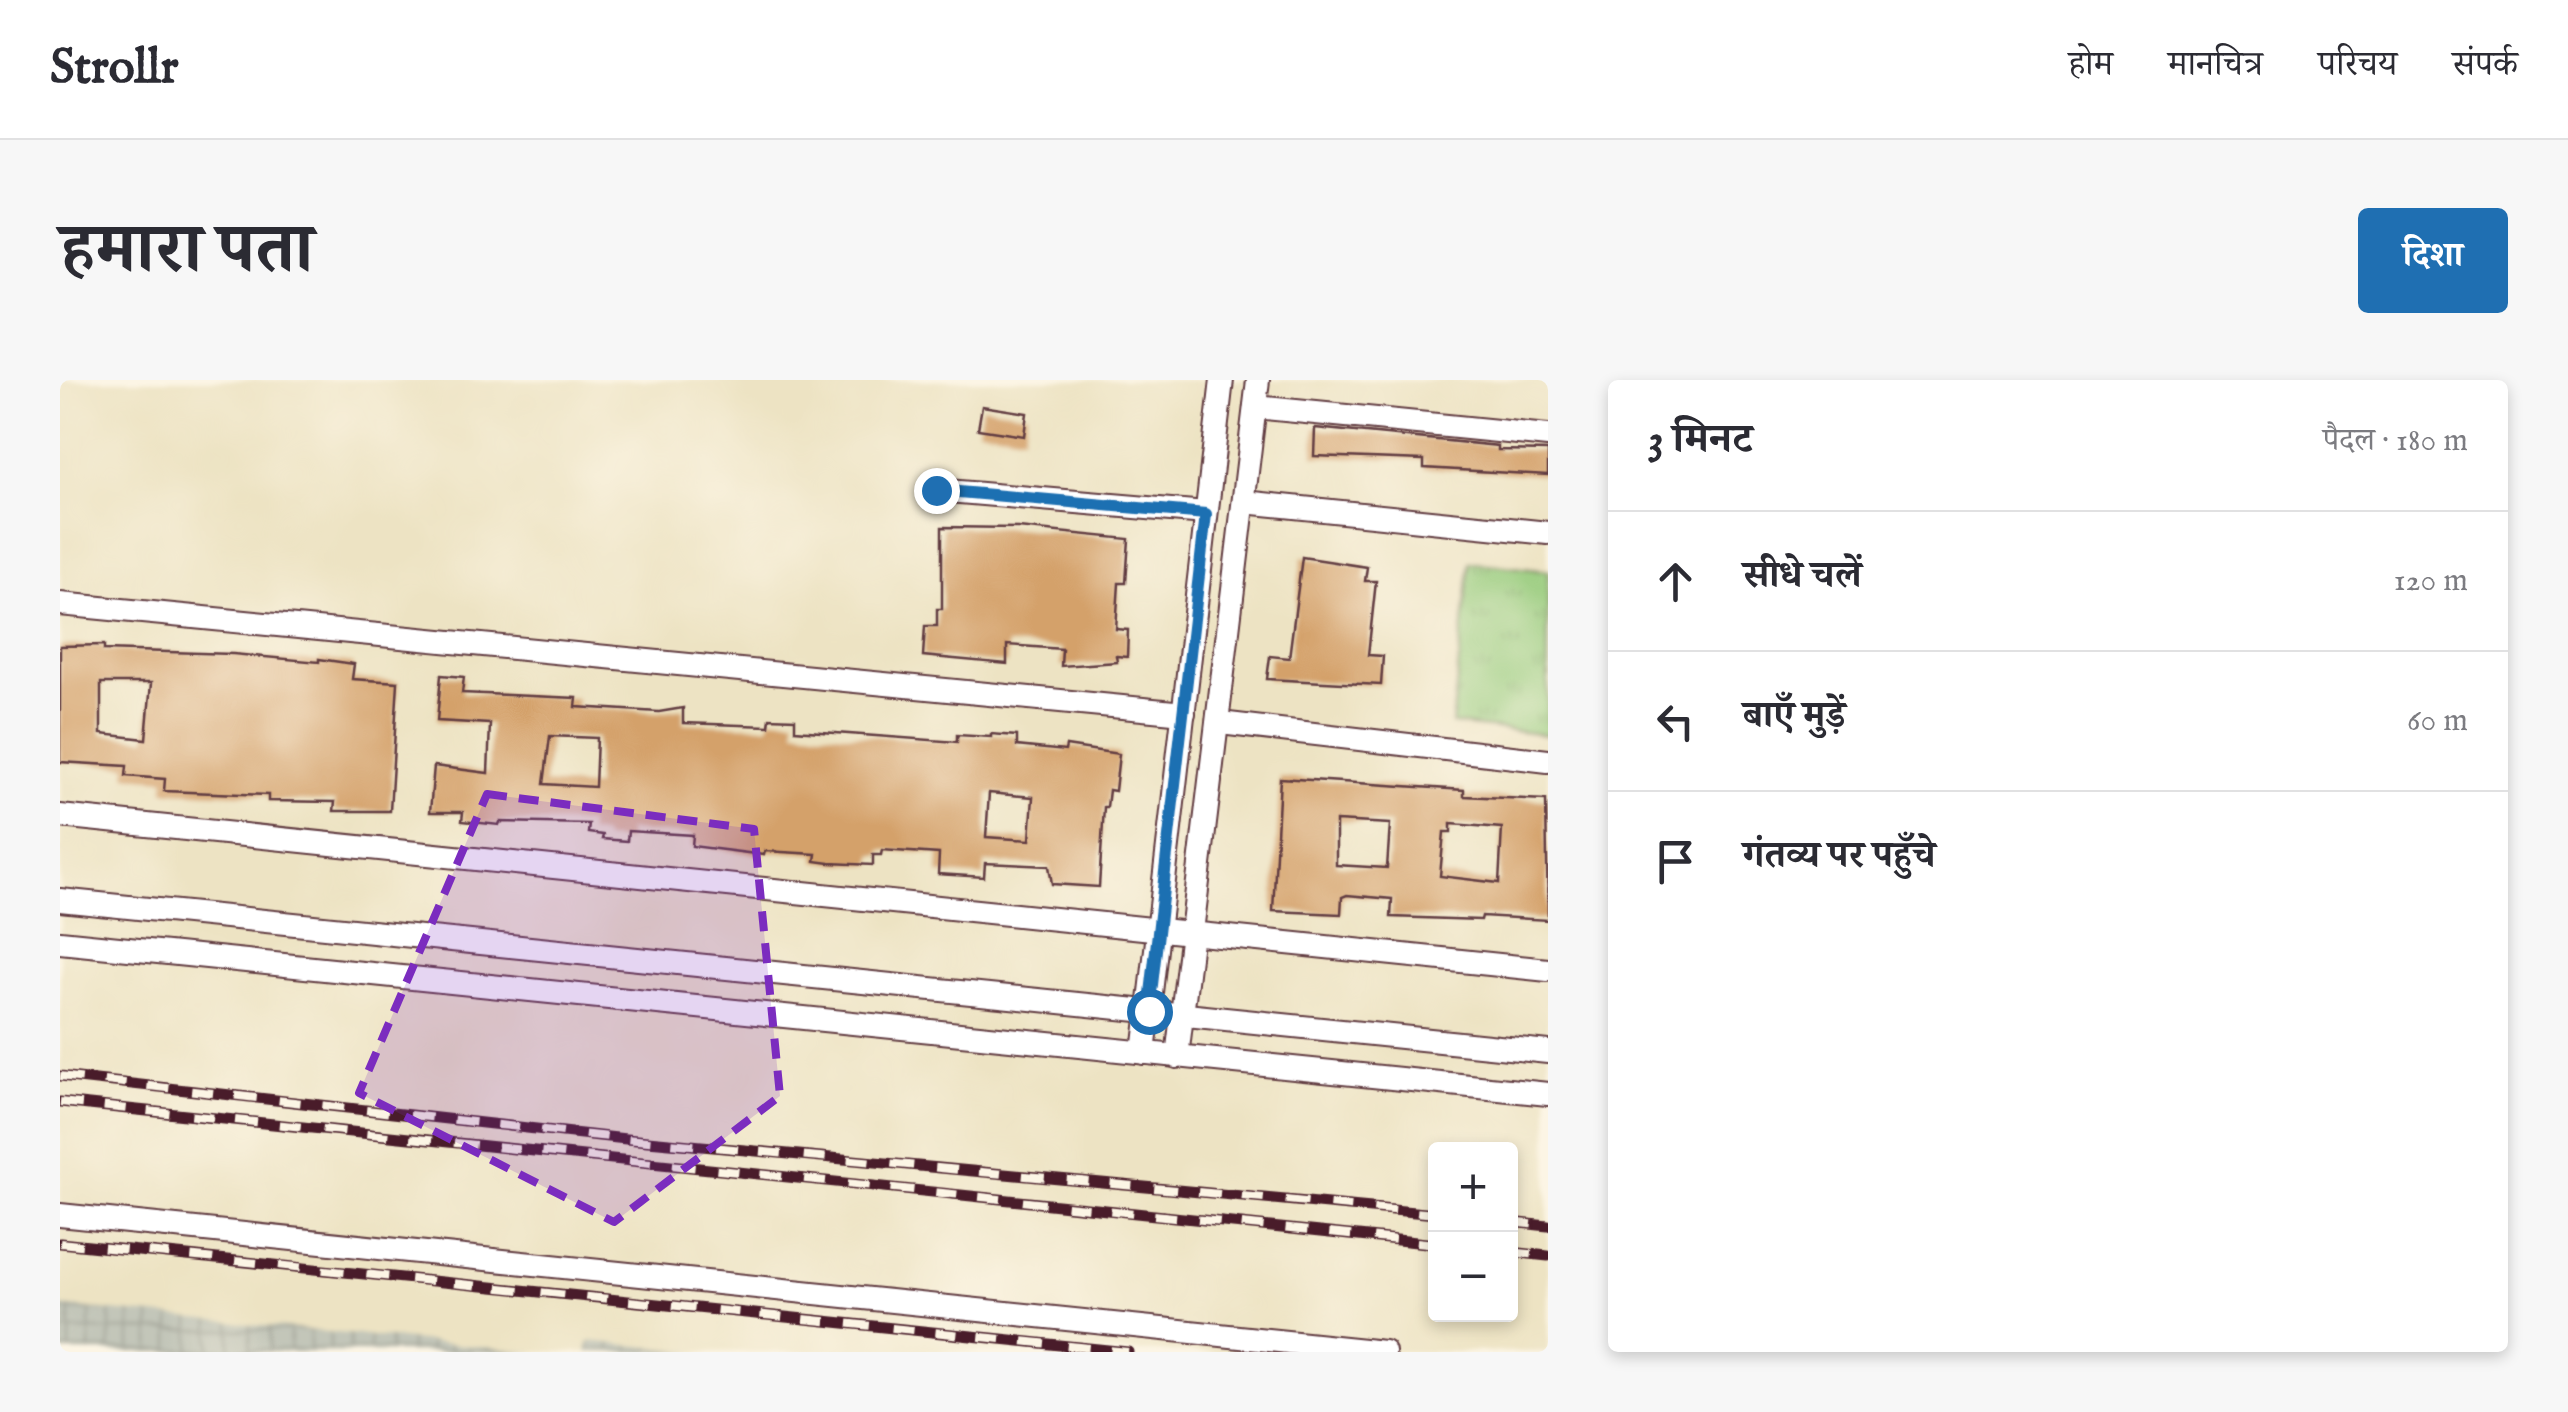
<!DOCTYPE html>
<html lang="hi">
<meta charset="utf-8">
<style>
:root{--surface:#fff;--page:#f7f7f7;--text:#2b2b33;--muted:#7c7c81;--line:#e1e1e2;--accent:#1f6fb2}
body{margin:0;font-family:"IM FELL English","Noto Serif Devanagari",serif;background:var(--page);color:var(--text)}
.controls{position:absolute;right:30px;bottom:30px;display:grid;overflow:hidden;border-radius:10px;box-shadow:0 5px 15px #0003}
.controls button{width:90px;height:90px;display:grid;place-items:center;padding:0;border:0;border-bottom:2px solid var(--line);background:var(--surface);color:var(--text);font:50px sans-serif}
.stop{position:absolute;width:30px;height:30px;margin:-22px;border:8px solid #1f6fb2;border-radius:50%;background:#fff}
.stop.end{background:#1f6fb2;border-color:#fff;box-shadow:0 2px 10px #0008}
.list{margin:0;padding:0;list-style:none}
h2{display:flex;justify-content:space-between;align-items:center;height:130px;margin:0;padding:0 40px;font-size:42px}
h2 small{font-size:32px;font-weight:400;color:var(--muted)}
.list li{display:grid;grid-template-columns:65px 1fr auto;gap:30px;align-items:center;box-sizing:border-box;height:140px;padding:0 40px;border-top:2px solid var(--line)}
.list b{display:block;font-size:38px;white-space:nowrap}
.list em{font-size:32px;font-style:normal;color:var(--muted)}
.icon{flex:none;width:55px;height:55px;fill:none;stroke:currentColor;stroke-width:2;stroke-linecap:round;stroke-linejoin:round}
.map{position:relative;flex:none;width:1488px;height:972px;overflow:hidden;border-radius:10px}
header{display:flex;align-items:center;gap:60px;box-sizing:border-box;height:140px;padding:0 50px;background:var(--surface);border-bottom:2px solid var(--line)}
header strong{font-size:48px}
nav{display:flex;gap:55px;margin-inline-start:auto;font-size:35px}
.intro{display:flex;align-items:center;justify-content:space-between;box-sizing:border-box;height:240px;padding:0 60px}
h1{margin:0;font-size:70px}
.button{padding:25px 45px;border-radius:10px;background:var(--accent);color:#fff;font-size:35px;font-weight:700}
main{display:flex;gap:60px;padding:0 60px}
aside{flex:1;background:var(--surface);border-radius:10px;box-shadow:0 5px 15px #0003}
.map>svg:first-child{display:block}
.industrial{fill:url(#industrial-grid)}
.park{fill:url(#park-tufts);stroke:#707554;stroke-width:2.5}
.building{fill:#d4a16b;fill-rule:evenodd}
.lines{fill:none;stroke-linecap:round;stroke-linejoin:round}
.minor-casing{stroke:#623c42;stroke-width:26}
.minor{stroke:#fff;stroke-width:22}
.rail-casing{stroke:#4a1f2b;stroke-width:11}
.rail{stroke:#fcf5e5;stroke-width:8;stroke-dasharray:22;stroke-linecap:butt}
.route{stroke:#1f6fb2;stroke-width:12}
.marked{fill:#7b2cbf;fill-opacity:0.2;stroke:#7b2cbf;stroke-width:8;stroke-dasharray:20 12;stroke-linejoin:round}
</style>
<header>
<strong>Strollr</strong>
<nav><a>होम</a><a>मानचित्र</a><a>परिचय</a><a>संपर्क</a></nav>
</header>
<div class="intro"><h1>हमारा पता</h1><a class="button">दिशा</a></div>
<main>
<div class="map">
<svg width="1488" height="972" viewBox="0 0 1488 972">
<defs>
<pattern id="industrial-grid" width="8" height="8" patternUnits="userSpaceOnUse" patternTransform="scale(2.5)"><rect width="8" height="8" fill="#c3c6b9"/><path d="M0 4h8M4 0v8" fill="none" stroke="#a9aa9f"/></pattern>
<pattern id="park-tufts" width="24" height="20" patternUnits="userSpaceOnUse" patternTransform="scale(2.5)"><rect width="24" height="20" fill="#96cb7c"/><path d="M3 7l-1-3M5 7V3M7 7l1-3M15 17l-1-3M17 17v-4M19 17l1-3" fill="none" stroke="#83ae6b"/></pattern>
</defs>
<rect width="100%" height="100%" fill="#fcf5e5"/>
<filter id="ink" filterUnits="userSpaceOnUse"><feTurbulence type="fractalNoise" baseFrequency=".01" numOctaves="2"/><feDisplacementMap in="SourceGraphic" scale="20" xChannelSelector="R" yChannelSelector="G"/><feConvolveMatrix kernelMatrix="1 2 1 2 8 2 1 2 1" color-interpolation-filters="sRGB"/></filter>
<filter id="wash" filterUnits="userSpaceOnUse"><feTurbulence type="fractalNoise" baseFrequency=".0048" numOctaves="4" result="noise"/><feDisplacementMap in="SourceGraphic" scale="40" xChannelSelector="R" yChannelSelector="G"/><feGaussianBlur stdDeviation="2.25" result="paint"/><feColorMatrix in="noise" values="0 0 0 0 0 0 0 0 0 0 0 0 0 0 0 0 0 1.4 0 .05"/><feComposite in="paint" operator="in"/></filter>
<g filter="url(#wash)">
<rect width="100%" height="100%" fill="#ede3c3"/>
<g class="industrial">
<path d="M0 926 475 972H0Z"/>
<path d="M529 961 638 972H527Z"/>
</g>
<path class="park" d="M1410 182 1488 191V355L1392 344Z"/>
<g id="blocks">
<g class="building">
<path d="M922 26 967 33 964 56 918 49Z"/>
<path d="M1255 48 1438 66V70L1488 71V95L1364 88V80L1254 76Z"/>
<path d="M882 147 958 148 1069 159 1066 203H1059L1056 249 1068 250 1067 277 1056 276 1057 282 1001 286 1002 269 947 265V284L863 276 865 246H877V229H882Z"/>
<path d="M1242 177 1307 187 1305 201H1316L1308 275 1323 276 1321 305 1207 299 1210 276 1229 278Z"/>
<path d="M44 265V270L173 274 259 282V279L294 284 292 299 338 302 330 431H274L275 422 208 421V415L104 411 105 399 66 396 67 386 0 382V266ZM41 303H91L86 359 41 354Z"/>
<path d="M381 295 404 297 402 313 517 318 516 327 599 332 623 328V343L709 346 710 338 735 339V350L897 362V355L931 357V354L957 356V366L1005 371 1006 366 1059 374 1055 411 1049 410 1047 427H1044L1039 507 992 504 989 486 925 483 924 497 878 494 879 474 822 470 821 475H813V485L770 483 755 481 756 474 705 471 704 475 632 466 633 455 568 451 567 461 542 459 543 455 528 453 529 444 440 442 439 445 402 441 403 432H370L374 386 428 393 430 344 377 341ZM490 356 537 358 535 407 484 404ZM929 413 973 417 970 460 926 457Z"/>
<path d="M1220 398 1404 410V416L1486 420 1488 540 1422 536 1421 540 1331 537 1332 519 1287 515 1282 517 1281 534 1213 531ZM1276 441 1330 444 1327 488 1276 485ZM1391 444 1442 448 1439 503 1380 496 1384 452H1391Z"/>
</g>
</g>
</g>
<g filter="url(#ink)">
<use href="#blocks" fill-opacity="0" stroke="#623c42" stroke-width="2.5"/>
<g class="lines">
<g class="minor-casing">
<g id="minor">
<path d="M1195 27 1488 56"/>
<path d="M876 110 1146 133"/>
<path d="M1184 122 1488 153"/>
<path d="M0 224 1124 333"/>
<path d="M1160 343 1488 381"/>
<path d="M0 436 1488 590"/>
<path d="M0 520 1488 672"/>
<path d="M0 562 1488 714"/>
<path d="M1084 673 1162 0"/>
<path d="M1117 677 1198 0"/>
<path d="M0 835 1324 972"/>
</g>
</g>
<use href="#minor" class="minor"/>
<g class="rail-casing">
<g id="rail">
<path d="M0 696 566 759 1376 834"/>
<path d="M0 722 1376 864"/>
<path d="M1450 842 1488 846"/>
<path d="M0 863 1068 972"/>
<path d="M1450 872 1488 876"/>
</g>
</g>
<use href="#rail" class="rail"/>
</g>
</g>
<g class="lines" filter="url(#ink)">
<path class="route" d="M876 110 1146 134 1089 631"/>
</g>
<path class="marked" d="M427 414 694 449 720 716 554 842 299 713Z"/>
</svg>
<div class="controls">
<button>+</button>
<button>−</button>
</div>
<div class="stop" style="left:1089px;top:631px"></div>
<div class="stop end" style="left:876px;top:110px"></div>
</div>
<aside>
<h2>3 मिनट<small>पैदल · 180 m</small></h2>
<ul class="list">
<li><svg class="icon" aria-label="ahead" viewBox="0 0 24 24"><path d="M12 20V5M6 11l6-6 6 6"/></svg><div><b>सीधे चलें</b></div><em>120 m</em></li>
<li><svg class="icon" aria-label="left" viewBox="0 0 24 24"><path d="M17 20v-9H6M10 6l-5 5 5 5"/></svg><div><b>बाएँ मुड़ें</b></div><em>60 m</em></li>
<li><svg class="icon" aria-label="arrive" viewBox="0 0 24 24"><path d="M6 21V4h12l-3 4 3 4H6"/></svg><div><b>गंतव्य पर पहुँचे</b></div></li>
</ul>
</aside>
</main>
